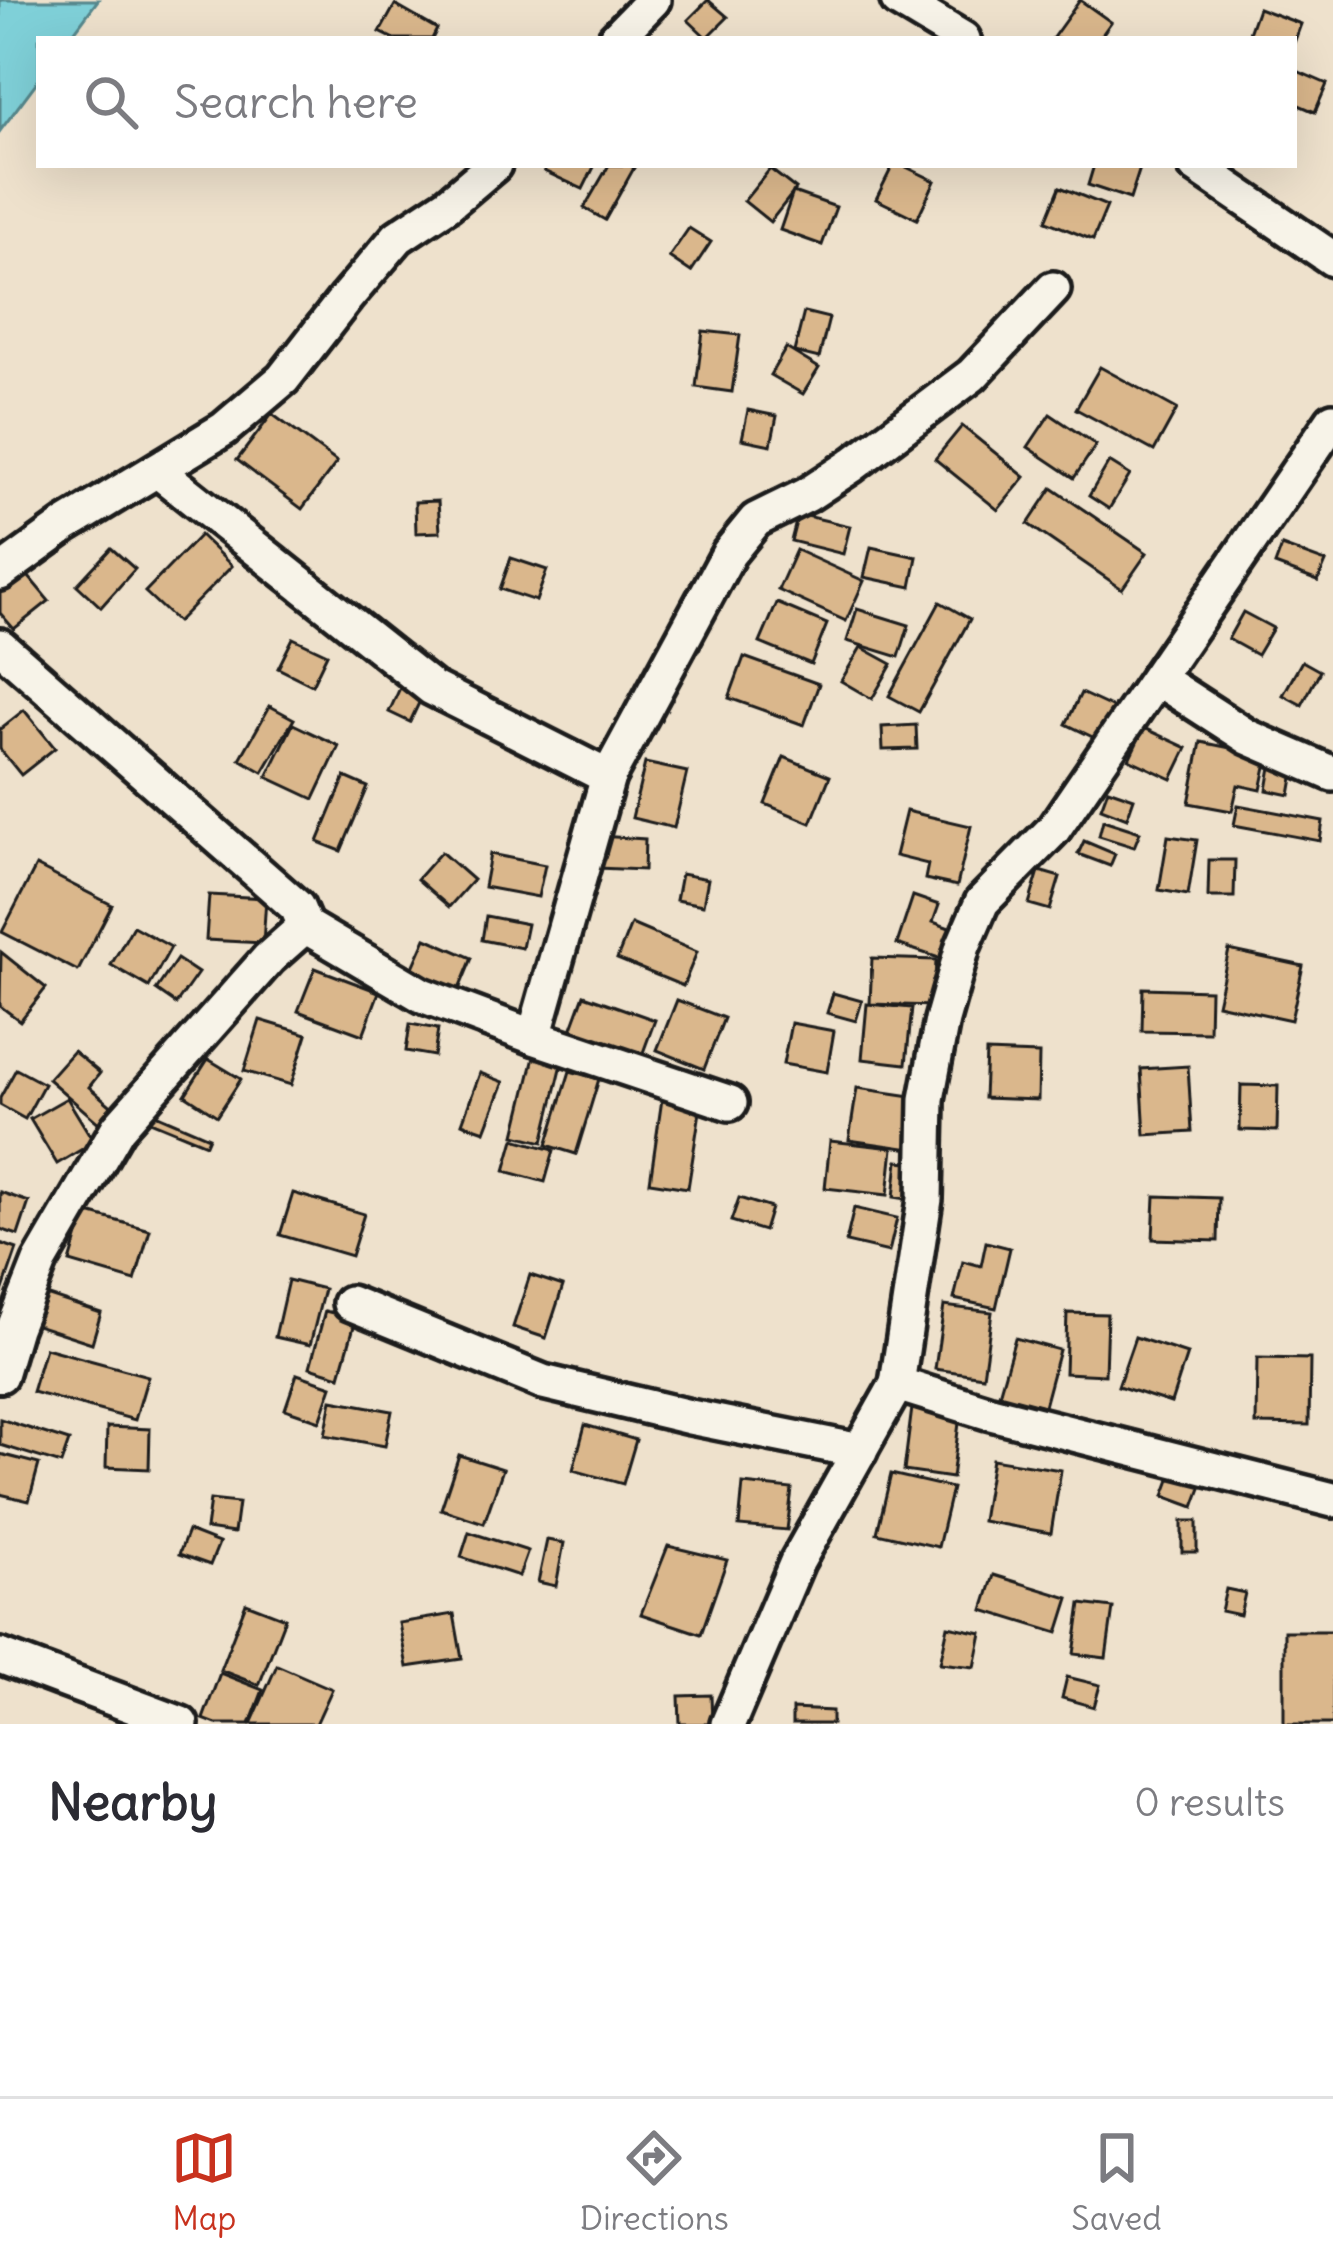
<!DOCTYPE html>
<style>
:root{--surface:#fff;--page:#f7f7f7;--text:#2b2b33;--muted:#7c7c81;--line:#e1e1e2;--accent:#c8321e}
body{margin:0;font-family:Delius,sans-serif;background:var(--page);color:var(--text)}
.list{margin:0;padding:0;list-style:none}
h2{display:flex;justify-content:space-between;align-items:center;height:156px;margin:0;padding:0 48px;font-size:51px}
h2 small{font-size:39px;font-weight:400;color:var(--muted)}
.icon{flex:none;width:66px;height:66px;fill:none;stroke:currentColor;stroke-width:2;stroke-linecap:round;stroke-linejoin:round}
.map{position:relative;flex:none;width:1333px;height:1724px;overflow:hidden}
.search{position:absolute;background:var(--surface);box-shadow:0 12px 48px #0002;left:36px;right:36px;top:36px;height:132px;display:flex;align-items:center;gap:30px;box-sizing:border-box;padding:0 42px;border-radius:0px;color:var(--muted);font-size:45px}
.sheet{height:372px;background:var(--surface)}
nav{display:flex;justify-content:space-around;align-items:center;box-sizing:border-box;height:168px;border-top:3px solid var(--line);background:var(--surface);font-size:33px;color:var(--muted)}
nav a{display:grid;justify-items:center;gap:6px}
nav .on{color:var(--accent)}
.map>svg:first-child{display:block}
.water{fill:#7fd0d8;stroke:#57888d;stroke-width:3}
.building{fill:#dab78c;stroke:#1c1c1c;stroke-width:3}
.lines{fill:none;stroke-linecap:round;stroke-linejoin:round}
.minor-casing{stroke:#1c1c1c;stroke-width:42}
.minor{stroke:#f7f3e8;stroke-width:33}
</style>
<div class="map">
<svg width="1333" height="1724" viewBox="0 0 1333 1724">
<rect width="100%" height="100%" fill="#eee1cc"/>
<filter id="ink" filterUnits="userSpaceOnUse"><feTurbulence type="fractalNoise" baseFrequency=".00833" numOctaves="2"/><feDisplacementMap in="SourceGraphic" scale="24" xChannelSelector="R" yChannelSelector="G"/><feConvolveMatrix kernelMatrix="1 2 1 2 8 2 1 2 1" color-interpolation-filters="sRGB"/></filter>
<g filter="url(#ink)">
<path class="water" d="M0 0H98L69 39H39V79L0 131Z"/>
<g class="building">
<path d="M708 0 728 17 707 38 688 20Z"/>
<path d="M1080 0 1111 22 1099 39H1052Z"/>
<path d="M395 5 437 29 432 39H394L380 32Z"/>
<path d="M1258 8 1301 24 1294 43V39H1257L1248 36Z"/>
<path d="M1295 70 1327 84 1315 112 1294 103Z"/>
<path d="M547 165H595L583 189 544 171Z"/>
<path d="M609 165H630L634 168 605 220 584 208Z"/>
<path d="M893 165H902L935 181 917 219 876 199Z"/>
<path d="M1094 165H1141L1130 199 1088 185Z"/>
<path d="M770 169 796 189 770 222 744 201Z"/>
<path d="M1060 187 1107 206 1093 240 1046 221Z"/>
<path d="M793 192 836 207 822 245 780 230Z"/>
<path d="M689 228 711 242 691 272 669 257Z"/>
<path d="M804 312 829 318 819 358 794 352Z"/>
<path d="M703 331 740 335 732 392 696 387Z"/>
<path d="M786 348 819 368 803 394 770 375Z"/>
<path d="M1100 367 1177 409 1154 451 1076 409Z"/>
<path d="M748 410 777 416 771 445 742 439Z"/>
<path d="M272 414 337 462 302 509 237 460Z"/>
<path d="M1050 414 1096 445 1074 478 1028 447Z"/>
<path d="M962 426 1025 477 998 510 935 459Z"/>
<path d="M1109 462 1130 475 1109 509 1089 496Z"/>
<path d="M1052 488 1147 553 1122 589 1028 524Z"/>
<path d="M438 501 440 532 416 533 415 502Z"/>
<path d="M798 514 850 526 843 554 791 541Z"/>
<path d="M200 535 232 566 177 622 145 592Z"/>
<path d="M1282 546 1326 562 1318 581 1275 565Z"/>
<path d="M871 547 917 557 911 587 864 577Z"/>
<path d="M111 548 135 569 101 607 77 585Z"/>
<path d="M796 550 864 581 846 621 778 590Z"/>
<path d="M511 558 547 570 536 601 500 589Z"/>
<path d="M24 571 49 601 14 629 0 613V591Z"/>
<path d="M940 602 970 619 919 712 889 696Z"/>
<path d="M777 603 827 624 811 664 760 643Z"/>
<path d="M857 609 909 625 899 657 847 641Z"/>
<path d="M1243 612 1273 628 1257 655 1228 639Z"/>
<path d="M293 638 327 654 312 685 278 668Z"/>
<path d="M861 647 892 664 872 699 841 681Z"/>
<path d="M744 657 819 684 804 725 729 698Z"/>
<path d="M1302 661 1320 671 1302 705 1283 695Z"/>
<path d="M405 677 427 686 410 722 389 712Z"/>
<path d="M1081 693 1122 712 1107 744 1066 724Z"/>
<path d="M270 706 294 719 263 772 240 759Z"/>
<path d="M24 710 55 748 21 775 0 749V729Z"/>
<path d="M293 724 339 746 314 799 267 777Z"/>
<path d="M916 725 917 749 883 750 882 727Z"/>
<path d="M1144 728 1187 748 1172 779 1129 759Z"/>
<path d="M1276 738 1299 743 1290 795 1267 790Z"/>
<path d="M1201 742 1240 750 1271 743 1261 790 1238 785 1232 811 1189 803Z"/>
<path d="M784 757 830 776 811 823 765 804Z"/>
<path d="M645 763 687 772 674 828 632 818Z"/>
<path d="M345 777 368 787 341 851 318 842Z"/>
<path d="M1108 789 1134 798 1127 818 1101 808Z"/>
<path d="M1238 805 1323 821 1320 841 1234 825Z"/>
<path d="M906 811 971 826 957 886 925 879 928 864 895 856Z"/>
<path d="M1103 820 1140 832 1134 847 1099 836Z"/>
<path d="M599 836 645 839 644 870 597 868Z"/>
<path d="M1168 836 1197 840 1188 895 1159 890Z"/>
<path d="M1084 841 1115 854 1110 866 1078 854Z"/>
<path d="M441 852 473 880 449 907 417 879Z"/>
<path d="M490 854 545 865 538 897 484 887Z"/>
<path d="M1209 860H1235L1234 897H1208Z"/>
<path d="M36 866 112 905 78 971 2 932Z"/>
<path d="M1039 871 1060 877 1050 910 1029 904Z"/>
<path d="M681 874 708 879 703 905 676 900Z"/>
<path d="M209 895 266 898 263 943 206 940Z"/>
<path d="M913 896 939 905 933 922 955 930 945 960 897 944Z"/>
<path d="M486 916 527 924 522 948 482 940Z"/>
<path d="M631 924 697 952 683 986 617 959Z"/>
<path d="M133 926 171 947 149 987 111 965Z"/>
<path d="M426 938 472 958 457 994 410 974Z"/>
<path d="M1229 950 1303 966 1291 1020 1217 1004Z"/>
<path d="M1 952 46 988 20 1021 0 1006Z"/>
<path d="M872 958 936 960 934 1006 870 1004Z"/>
<path d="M177 959 198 973 176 1004 156 990Z"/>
<path d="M315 968 379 992 363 1035 298 1011Z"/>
<path d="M1143 988 1210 990 1209 1032 1142 1031Z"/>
<path d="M833 993 862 1001 856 1021 827 1013Z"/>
<path d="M584 995 655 1020 641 1058 570 1033Z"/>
<path d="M677 1000 724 1018 704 1069 657 1050Z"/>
<path d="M867 1004 912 1008 906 1064 862 1059Z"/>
<path d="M260 1020 307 1034 291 1085 244 1071Z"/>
<path d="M791 1023 834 1031 827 1072 783 1064Z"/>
<path d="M410 1024 438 1029 434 1056 406 1051Z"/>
<path d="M73 1051 100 1073 89 1087 116 1110 102 1126 48 1079Z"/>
<path d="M986 1052 1039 1054 1038 1100 984 1098Z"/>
<path d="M534 1057 562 1064 543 1142 515 1135Z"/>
<path d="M208 1059 241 1079 217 1116 185 1095Z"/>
<path d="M1188 1066 1192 1132 1145 1135 1141 1069Z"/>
<path d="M16 1069 44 1084 25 1119 0 1105V1098Z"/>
<path d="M570 1071 599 1079 576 1154 547 1145Z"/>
<path d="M480 1073 504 1082 485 1131 462 1123Z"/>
<path d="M1241 1085 1278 1086 1277 1131 1240 1130Z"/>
<path d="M857 1088 918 1097 911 1149 849 1140Z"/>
<path d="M67 1098 94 1142 57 1164 30 1119Z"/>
<path d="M662 1099 701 1105 688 1188 650 1182Z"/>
<path d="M153 1113 209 1137 206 1144 150 1121Z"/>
<path d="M514 1139 554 1150 545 1182 505 1171Z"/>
<path d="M830 1141 893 1148 888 1195 825 1188Z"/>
<path d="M898 1161 918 1163 913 1200 894 1197Z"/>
<path d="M0 1192 29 1202 18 1235 0 1229Z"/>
<path d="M293 1193 364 1214 351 1256 280 1235Z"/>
<path d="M1155 1196 1219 1198 1218 1241 1153 1239Z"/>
<path d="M739 1198 771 1208 764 1231 731 1221Z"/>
<path d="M854 1208 897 1218 889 1252 846 1242Z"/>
<path d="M85 1212 150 1230 135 1281 70 1262Z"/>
<path d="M986 1242 1010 1248 996 1308 954 1299 963 1261 981 1266Z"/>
<path d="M0 1243 17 1249 0 1298Z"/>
<path d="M530 1275 563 1286 546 1338 513 1327Z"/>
<path d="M288 1280 324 1289 310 1345 275 1337Z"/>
<path d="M31 1290 101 1313 92 1343 21 1320Z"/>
<path d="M944 1306 992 1312 983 1376 935 1369Z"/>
<path d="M325 1311 356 1319 340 1376 310 1367Z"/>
<path d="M1067 1313 1107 1314 1105 1375 1065 1373Z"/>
<path d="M1135 1337 1187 1354 1171 1403 1118 1386Z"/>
<path d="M1015 1338 1059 1350 1044 1406 999 1394Z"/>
<path d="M45 1348 148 1376 135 1420 32 1392Z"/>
<path d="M1257 1358 1310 1359 1309 1425 1256 1424Z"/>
<path d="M297 1374 332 1386 320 1421 285 1409Z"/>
<path d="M332 1400 392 1411 385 1446 325 1435Z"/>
<path d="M912 1408 960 1415 952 1478 904 1471Z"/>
<path d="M0 1419 69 1441 61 1464 0 1445Z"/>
<path d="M585 1425 636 1440 623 1484 573 1470Z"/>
<path d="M107 1427 150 1429 149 1469 106 1467Z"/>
<path d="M0 1454 39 1464 29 1501 0 1494Z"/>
<path d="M459 1455 503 1469 484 1523 441 1509Z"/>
<path d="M992 1459 1061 1470 1051 1533 982 1521Z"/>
<path d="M1174 1469 1204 1480 1194 1507 1164 1496Z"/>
<path d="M891 1474 952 1488 938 1547 877 1533Z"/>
<path d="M743 1484 792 1489 787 1530 739 1526Z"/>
<path d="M210 1500 238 1503 234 1533 206 1529Z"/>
<rect x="1182" y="1521" width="15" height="31"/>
<path d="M188 1531 219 1543 210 1565 179 1554Z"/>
<path d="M469 1532 528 1551 519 1576 461 1557Z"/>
<path d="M547 1540 564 1543 556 1586 538 1582Z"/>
<path d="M668 1546 727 1560 701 1634 641 1614Z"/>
<path d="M994 1575 1069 1598 1058 1633 983 1610Z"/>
<path d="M1226 1589 1245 1593 1240 1615 1221 1611Z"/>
<path d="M246 1603 285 1618 259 1685 220 1670Z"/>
<path d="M1081 1604 1113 1608 1106 1658 1074 1654Z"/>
<path d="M454 1614 462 1659 407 1667 399 1623Z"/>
<path d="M948 1626 982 1633 975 1667 940 1663Z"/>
<rect x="1284" y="1631" width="49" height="93"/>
<path d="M277 1665 332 1689 316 1724H251Z"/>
<path d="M220 1673 263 1690 250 1724H216L203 1719Z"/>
<path d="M1067 1677 1100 1685 1094 1707 1062 1698Z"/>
<path d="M711 1695 712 1724H680L679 1696Z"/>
<path d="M792 1709 832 1711V1724H792Z"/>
</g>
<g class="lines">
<g class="minor-casing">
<g id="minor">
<path d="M898 0 963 39"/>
<path d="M615 39 653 0"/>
<path d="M1195 165 1333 259"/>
<path d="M157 470 432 688 608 777"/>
<path d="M0 573 66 525 224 429 283 379 346 298 398 237 448 204 494 165"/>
<path d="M0 646 297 907 305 926 269 958 118 1128 40 1262 14 1328 0 1375"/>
<path d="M1158 679 1248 737 1333 774"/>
<path d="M305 926 422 995 534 1037 730 1103"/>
<path d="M534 1037 608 777 729 553 756 520 807 495 851 466 972 375 1053 289"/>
<path d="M350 1303 543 1382 690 1417 860 1451"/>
<path d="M897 1384 987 1412 1333 1500"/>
<path d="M0 1656 181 1724"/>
<path d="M728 1724 797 1562 897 1384 925 1199 927 1099 942 1020 963 946 982 902 1053 830 1333 420"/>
</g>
</g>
<use href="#minor" class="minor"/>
</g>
</g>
</svg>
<div class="search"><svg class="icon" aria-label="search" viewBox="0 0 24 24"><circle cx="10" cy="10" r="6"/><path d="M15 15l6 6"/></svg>Search here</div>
</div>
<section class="sheet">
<h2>Nearby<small>0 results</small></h2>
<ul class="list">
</ul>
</section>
<nav>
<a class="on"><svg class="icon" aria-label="map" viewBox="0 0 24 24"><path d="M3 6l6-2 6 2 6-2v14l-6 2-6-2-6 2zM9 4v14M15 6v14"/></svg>Map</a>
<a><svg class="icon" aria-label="directions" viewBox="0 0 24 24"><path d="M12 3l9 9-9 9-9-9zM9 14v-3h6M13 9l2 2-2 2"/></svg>Directions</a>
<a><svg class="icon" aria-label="saved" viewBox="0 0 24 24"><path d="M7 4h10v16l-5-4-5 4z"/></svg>Saved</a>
</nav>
